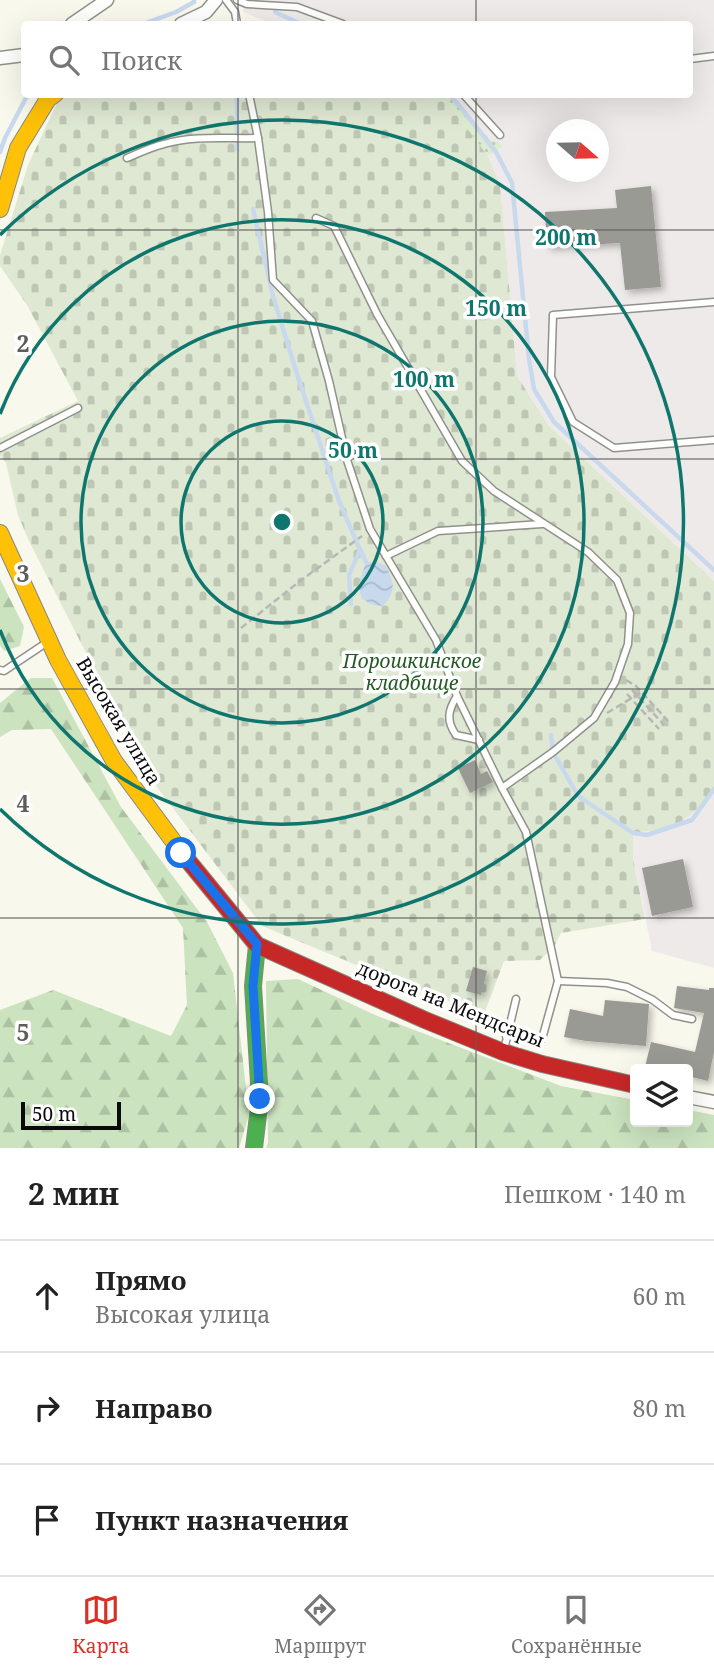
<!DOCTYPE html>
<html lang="ru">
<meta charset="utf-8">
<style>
:root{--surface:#fff;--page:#f2f2f2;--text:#222;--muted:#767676;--line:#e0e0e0;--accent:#d93025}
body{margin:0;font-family:"Noto Serif",serif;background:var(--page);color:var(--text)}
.controls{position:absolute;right:21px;bottom:21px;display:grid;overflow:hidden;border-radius:7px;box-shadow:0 7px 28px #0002}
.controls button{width:63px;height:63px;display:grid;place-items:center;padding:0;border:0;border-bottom:2px solid var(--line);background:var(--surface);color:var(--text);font:35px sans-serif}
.compass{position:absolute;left:546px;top:119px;width:63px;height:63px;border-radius:50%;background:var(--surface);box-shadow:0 7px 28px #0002;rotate:110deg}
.scale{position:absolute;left:21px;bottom:18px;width:100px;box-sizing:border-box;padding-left:7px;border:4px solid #0a0a0a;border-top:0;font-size:19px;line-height:24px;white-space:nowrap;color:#0a0a0a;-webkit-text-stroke:5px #fff;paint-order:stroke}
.stop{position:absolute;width:21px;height:21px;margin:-16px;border:5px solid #1a73e8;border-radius:50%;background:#fff}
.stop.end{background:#1a73e8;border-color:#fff;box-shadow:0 2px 7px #0008}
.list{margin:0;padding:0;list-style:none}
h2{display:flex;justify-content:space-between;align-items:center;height:91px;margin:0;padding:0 28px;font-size:30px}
h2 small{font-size:23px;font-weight:400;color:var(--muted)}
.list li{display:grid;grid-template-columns:46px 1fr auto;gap:21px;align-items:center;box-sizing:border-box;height:112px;padding:0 28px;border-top:2px solid var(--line)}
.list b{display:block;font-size:26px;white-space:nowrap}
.list p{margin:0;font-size:23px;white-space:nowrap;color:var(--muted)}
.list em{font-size:23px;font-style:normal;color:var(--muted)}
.icon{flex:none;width:38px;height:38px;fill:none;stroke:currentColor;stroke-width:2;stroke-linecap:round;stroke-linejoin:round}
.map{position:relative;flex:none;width:714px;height:1148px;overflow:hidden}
.search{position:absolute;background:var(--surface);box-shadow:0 7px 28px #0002;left:21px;right:21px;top:21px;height:77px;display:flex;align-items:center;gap:18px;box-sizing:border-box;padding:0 24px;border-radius:7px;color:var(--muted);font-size:26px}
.sheet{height:427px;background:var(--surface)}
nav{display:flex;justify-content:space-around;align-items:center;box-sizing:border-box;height:98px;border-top:2px solid var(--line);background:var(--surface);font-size:19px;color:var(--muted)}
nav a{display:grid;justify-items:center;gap:4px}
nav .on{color:var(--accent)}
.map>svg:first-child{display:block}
.industrial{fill:#efeaea;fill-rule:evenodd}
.grass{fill:url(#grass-dots)}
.forest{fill:url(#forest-firs)}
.cemetery{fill:url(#cemetery-stones)}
.water{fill:url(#water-waves)}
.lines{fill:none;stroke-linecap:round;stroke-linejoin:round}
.stream{stroke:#c8d9ee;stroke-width:4.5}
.building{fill:#9a9a94;filter:url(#shadow)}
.lane-casing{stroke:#91918c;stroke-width:9}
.street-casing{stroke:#91918c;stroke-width:15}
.fast-casing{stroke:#888883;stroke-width:18}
.slow-casing{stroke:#888883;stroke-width:18}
.jam-casing{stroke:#888883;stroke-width:18}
.path{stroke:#b7b7b5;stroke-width:2.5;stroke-dasharray:7 3.5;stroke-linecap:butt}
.lane{stroke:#fefefc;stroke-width:6}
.street{stroke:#fefefc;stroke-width:12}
.fast{stroke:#4caf50;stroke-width:16}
.slow{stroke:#ffc107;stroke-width:16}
.jam{stroke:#c62828;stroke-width:16}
.route{stroke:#1a73e8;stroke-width:9}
.grid{fill:none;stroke:#5d5d59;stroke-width:2;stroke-opacity:0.55}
.ring{fill:none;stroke:#0f766e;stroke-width:3.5}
.labels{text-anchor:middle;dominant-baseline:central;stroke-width:7;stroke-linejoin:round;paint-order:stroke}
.park-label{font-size:19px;font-style:italic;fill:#235923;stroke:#fff}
.street-label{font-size:19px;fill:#0a0a0a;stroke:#fff}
.grid-label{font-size:23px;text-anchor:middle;font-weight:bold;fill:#5d5d59;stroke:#fff;stroke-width:7;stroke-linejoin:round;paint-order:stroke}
.centre{fill:#0f766e;stroke:#fff;stroke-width:3.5}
.ring-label{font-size:21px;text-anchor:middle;font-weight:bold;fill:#0f766e;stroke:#fff;stroke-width:7;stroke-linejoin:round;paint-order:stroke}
</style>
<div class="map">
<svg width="714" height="1148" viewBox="0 0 714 1148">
<defs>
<pattern id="grass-dots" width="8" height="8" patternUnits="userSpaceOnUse" patternTransform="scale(1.75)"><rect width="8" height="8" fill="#dbecd0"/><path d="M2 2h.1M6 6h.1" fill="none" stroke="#bbc9b1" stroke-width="1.8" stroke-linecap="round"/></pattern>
<pattern id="forest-firs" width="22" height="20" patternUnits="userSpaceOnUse" patternTransform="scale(1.75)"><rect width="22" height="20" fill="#cbe3bf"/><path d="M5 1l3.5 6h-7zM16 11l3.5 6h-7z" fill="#adc1a3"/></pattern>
<pattern id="cemetery-stones" width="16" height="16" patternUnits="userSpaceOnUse" patternTransform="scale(1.75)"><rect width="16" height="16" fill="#dfe8d3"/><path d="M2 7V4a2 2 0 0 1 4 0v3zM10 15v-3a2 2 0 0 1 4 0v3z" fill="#bec6b4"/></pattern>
<pattern id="water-waves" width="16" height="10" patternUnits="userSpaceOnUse" patternTransform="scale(1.75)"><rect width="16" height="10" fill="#c8d9ee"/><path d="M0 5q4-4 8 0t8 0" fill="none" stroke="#aab9cb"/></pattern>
<filter id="shadow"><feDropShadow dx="3.5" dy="3.5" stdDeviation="3.5" flood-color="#0004"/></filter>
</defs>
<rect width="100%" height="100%" fill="#f8f8ed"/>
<g class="industrial">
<path d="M244 0H714V581L549 426 517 376 500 184 448 103 428 95 690 94V24H272L243 12ZM556 130H598V172H556Z"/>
<path d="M714 786V968L652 951 633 858V833L673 828 704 804Z"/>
</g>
<path class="grass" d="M428 95H452L490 140 497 141 502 146 496 152 487 155 448 103Z"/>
<g class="forest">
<path d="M0 579 24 627 20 646 4 651 0 645Z"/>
<path d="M31 678H52L121 807 207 922 233 973 249 1115 239 1148H0V1010L53 990 171 1036 187 1005 183 928 51 729 12 730 0 737V703Z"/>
<path d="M298 979 375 1015 561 1086 635 1100V1122H688V1110L714 1115V1148H266L268 1142 266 981Z"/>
</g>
<path class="cemetery" d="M71 94H428L448 103 487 155 500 184 517 376 549 426 714 581V786L704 804 673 828 633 833V858L645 919 561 933 552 951 548 952 540 960 504 961 484 1014 400 983 262 926 157 787 134 747 29 541 18 515 6 463 0 456V438L78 401 27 305 0 266V255L28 165 58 101Z"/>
<path class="water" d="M366 562H377L386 566C394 584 397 590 383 606L373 605 362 599 358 586Z"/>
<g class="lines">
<g class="stream">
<path d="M275 12 301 24"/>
<path d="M143 24 176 12 194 2V0"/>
<path d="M449 94 462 109 496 152 512 183 529 359 534 389 554 422 714 570"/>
<path d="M237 149V94"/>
<path d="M0 152 5 138 28 94"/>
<path d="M253 209 273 296 296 371 339 501 360 550 349 575 351 604"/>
<path d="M361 551 366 562"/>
<path d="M551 735 553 752 578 796 633 833 647 835 692 820 714 789"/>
</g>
</g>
<g class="building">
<path d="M651 186 661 287 625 290 620 243 547 247 545 212 617 208 615 190Z"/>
<path d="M475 760 481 774 487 771 493 782 470 793 458 768Z"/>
<path d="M683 859 693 907 652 916 642 868Z"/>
<path d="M473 967 487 971 481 995 466 991Z"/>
<path d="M677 986 709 990V988H714V1052L708 1081 688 1076V1069H657L645 1067 651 1042 695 1052 704 1013 674 1008Z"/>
<path d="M605 1000 649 1004 646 1046 586 1041 564 1037 570 1009 603 1016Z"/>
</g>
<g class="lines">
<g class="lane-casing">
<g id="lane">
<path d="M226 0 235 12 237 24"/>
<path d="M237 0 247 4 297 7 343 24"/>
<path d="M690 59 714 56"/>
<path d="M249 94 258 138 268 212 273 280 312 321 329 381 347 460 370 529 436 640 457 696 502 788 526 832 558 981 542 1039 506 1036"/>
<path d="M463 94 500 135"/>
<path d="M127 158C139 153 151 147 164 144 194 135 227 139 258 138"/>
<path d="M316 218 334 226 377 314 462 461 494 491 588 552 617 580 630 613 628 644 615 682 594 718 553 752 502 788"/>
<path d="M714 302 553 315 551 377 573 422 614 448 714 440"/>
<path d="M0 448 78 408"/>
<path d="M386 556 438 531 542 524"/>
<path d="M0 670 4 671 49 641"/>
<path d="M457 696C448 710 446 721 456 735L479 740"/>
<path d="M558 981 607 983 627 987 653 1000 673 1015 692 1019"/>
<path d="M504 1050 516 999"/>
</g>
</g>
<g class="street-casing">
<g id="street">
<path d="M72 24 107 0"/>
<path d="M181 24 206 12 216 0"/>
<path d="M0 58 24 55"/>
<path d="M688 1097 714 1102"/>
</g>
</g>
<g class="fast-casing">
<path id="fast" d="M254 1148 260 1099 253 986 257 945"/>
</g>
<g class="slow-casing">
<g id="slow">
<path d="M0 209 18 148 48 99 55 94"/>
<path d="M0 533 58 660 114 761 185 857"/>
</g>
</g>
<g class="jam-casing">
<path id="jam" d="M185 857 257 945 425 1020 503 1052 542 1064 635 1085"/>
</g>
<g class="path">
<path d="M241 628 300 581 362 536"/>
<path d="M626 680 636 686 668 721"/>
<path d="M632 690 664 725"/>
<path d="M627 694 659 729"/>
<path d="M607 713 640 693"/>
</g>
<use href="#lane" class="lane"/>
<use href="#street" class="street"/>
<use href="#fast" class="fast"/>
<use href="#slow" class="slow"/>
<use href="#jam" class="jam"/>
</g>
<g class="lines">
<path class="route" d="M181 853 257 944 253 986 260 1099"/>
</g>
<path class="grid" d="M238 0V24M476 0V24M238 94V1148M476 94V1148M0 230H714M0 459H714M0 689H714M0 918H714"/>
<g class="ring">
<circle cx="282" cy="522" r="101"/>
<circle cx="282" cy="522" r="201"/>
<path d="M0 414A302 302 0 1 1 0 630"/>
<path d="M0 235A402 402 0 1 1 0 809"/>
</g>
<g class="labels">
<g class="park-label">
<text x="412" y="661">Порошкинское<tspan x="412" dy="22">кладбище</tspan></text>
</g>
<g class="street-label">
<text transform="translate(119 721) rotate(59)">Высокая улица</text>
<text transform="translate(451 1004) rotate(22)">дорога на Мендсары</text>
</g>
</g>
<g class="grid-label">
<text x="23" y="352">2</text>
<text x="23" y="582">3</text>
<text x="23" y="812">4</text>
<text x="23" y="1041">5</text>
</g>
<circle cx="282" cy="522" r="10" class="centre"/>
<g class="ring-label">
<text x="566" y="245">200 m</text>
<text x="496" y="316">150 m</text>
<text x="424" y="387">100 m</text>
<text x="353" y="458">50 m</text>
</g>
</svg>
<div class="controls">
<button><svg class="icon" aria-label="layers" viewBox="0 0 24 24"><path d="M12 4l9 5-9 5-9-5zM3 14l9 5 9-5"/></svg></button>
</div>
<svg class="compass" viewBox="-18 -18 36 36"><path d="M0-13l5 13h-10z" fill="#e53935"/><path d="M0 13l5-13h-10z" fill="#767676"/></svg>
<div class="scale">50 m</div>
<div class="stop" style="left:181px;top:853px"></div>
<div class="stop end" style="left:260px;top:1099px"></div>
<div class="search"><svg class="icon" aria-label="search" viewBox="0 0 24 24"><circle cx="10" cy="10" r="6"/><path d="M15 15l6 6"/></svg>Поиск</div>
</div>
<section class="sheet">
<h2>2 мин<small>Пешком · 140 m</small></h2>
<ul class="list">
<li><svg class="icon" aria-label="ahead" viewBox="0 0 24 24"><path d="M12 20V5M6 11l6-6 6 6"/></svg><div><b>Прямо</b><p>Высокая улица</p></div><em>60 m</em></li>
<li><svg class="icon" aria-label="right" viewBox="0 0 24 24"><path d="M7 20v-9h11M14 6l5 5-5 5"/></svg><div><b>Направо</b></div><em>80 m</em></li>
<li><svg class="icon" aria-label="arrive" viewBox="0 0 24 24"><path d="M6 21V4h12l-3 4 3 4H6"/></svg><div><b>Пункт назначения</b></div></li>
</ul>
</section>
<nav>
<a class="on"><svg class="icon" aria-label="map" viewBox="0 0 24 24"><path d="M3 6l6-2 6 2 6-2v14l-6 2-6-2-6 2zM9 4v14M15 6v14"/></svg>Карта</a>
<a><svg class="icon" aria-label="directions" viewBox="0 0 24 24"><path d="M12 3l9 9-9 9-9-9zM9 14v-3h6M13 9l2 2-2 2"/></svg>Маршрут</a>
<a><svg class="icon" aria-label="saved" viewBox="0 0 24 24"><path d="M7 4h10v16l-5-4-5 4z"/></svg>Сохранённые</a>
</nav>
